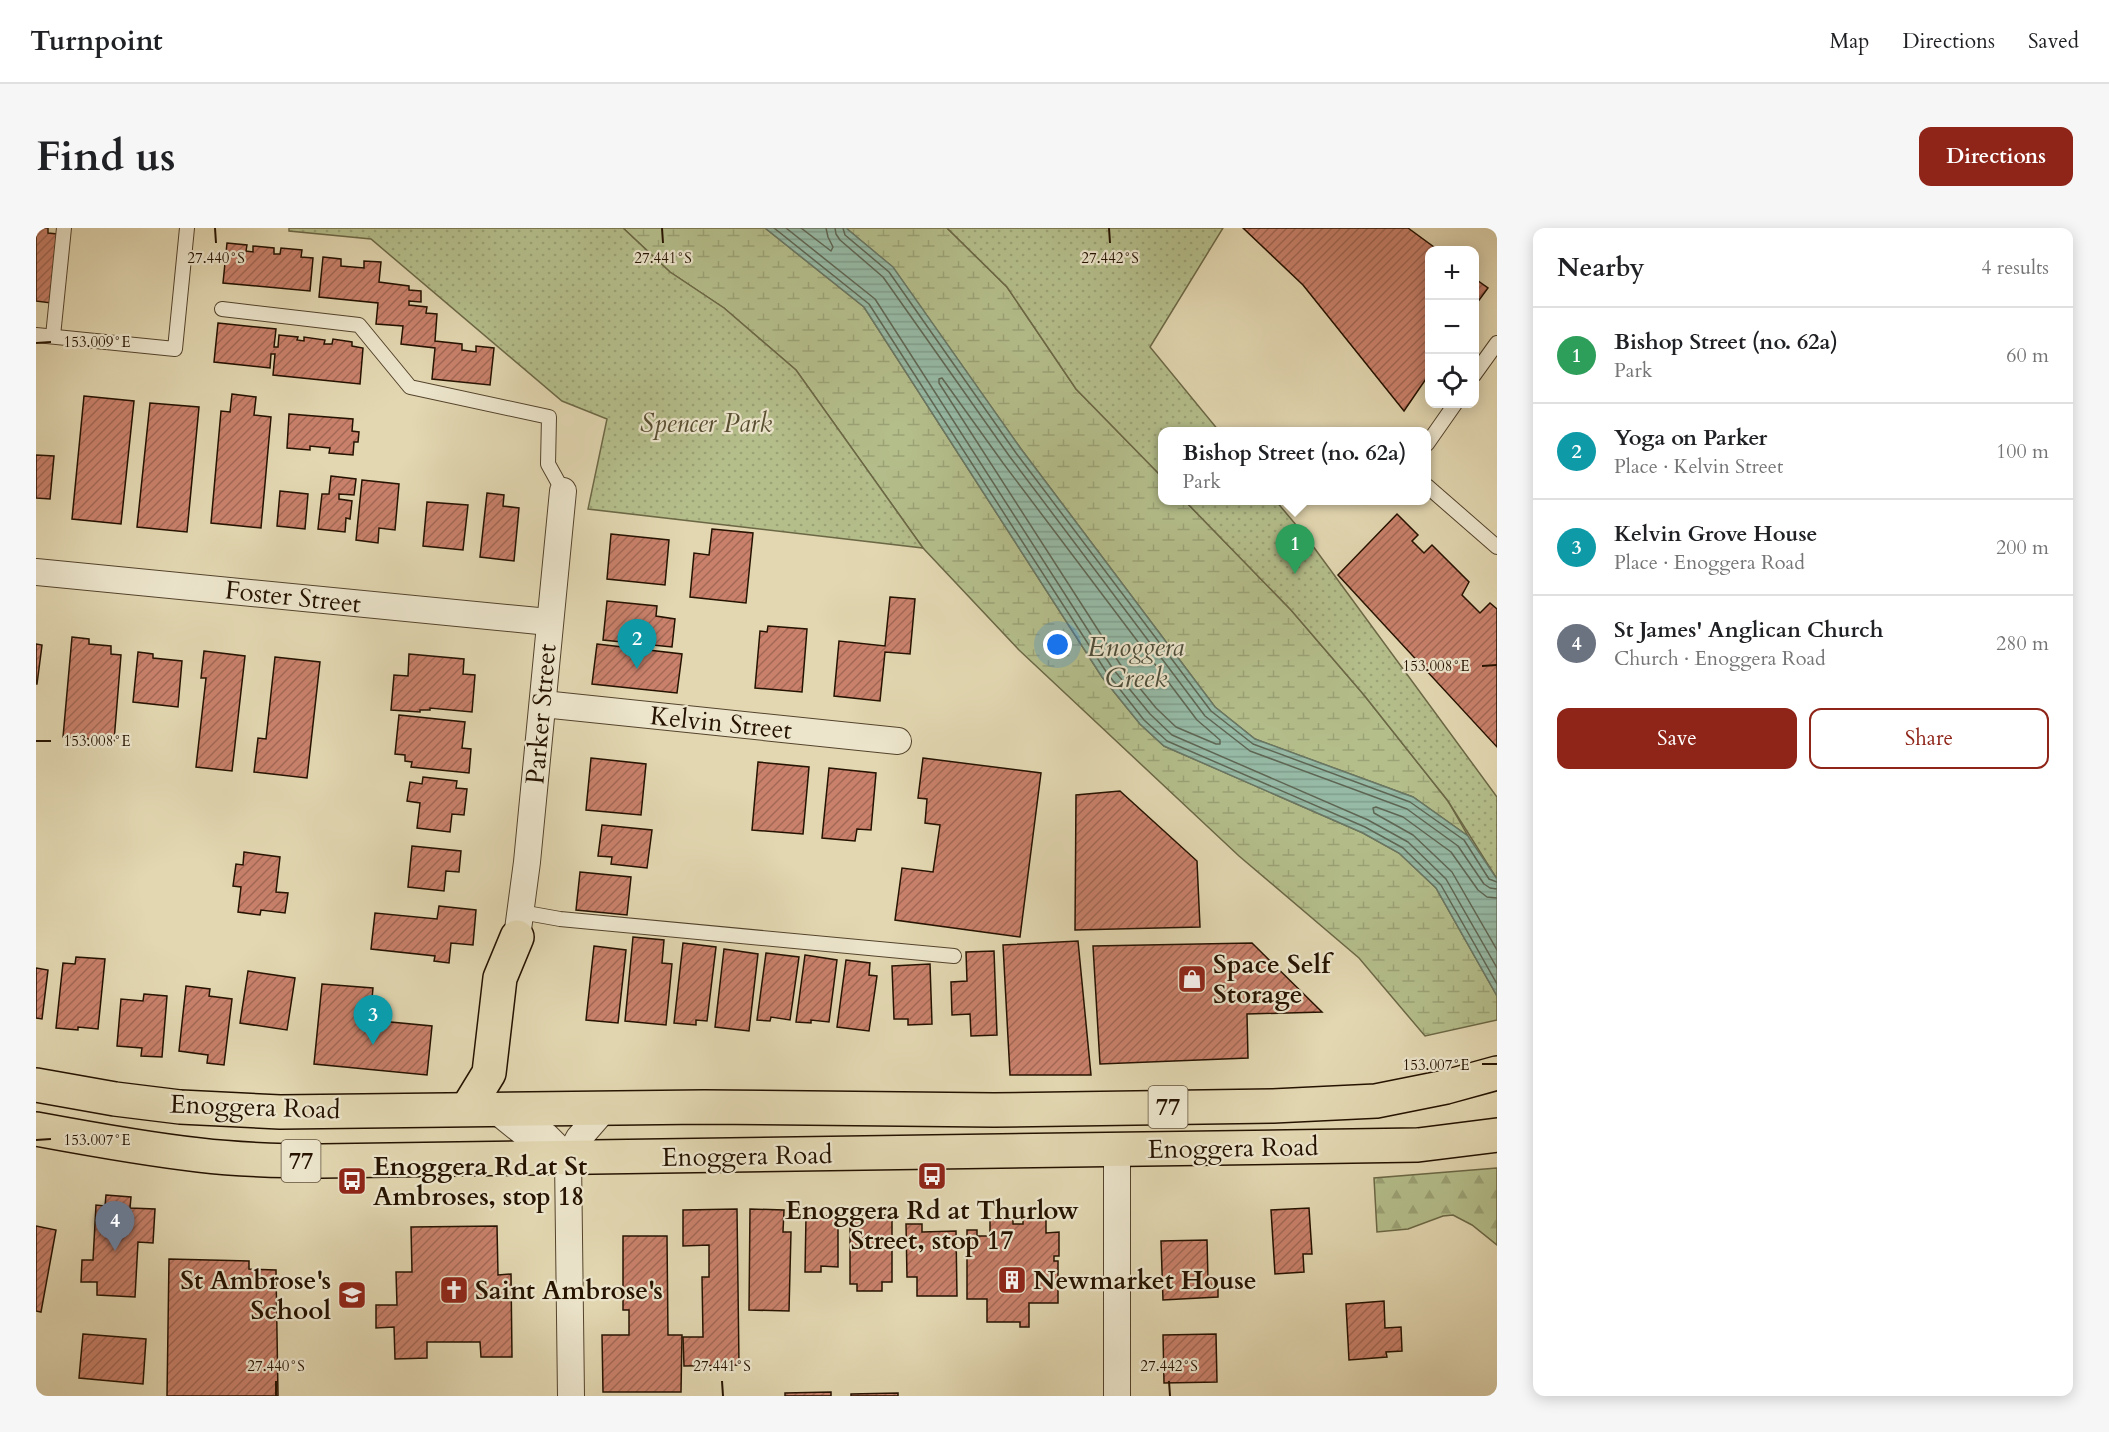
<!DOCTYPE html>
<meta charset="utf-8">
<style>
:root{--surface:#fff;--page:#f6f6f6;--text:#202124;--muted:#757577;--line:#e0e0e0;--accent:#8f2418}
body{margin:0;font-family:Cardo,serif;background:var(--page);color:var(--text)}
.controls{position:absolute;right:18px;top:18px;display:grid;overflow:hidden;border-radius:12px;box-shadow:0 3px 15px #0003}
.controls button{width:54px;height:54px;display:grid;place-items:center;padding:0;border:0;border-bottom:2px solid var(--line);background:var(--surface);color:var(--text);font:30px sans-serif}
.you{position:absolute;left:1022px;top:417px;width:21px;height:21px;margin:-15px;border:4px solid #fff;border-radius:50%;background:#1a73e8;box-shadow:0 0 0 9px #1a73e833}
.badge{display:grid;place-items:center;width:39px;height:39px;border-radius:50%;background:var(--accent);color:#fff;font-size:20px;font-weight:700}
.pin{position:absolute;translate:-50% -50px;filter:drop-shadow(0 2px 3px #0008)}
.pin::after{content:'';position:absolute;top:32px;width:21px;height:18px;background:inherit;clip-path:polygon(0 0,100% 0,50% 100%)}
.popup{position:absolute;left:1122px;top:199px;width:273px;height:78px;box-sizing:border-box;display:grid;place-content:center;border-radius:12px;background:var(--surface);filter:drop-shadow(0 2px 4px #0005);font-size:20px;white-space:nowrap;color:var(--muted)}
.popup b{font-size:22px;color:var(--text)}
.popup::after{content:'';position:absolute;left:50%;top:100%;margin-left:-12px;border:12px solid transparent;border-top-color:var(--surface)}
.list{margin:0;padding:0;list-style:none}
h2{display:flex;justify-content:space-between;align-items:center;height:78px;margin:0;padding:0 24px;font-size:26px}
h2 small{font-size:20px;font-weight:400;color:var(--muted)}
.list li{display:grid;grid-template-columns:39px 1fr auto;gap:18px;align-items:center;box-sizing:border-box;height:96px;padding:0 24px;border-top:2px solid var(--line)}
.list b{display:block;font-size:22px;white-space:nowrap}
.list p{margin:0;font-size:20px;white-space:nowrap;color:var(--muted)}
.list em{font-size:20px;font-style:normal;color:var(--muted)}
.actions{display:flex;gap:12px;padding:18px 24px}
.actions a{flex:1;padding:14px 0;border:2px solid var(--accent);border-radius:12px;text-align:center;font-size:21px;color:var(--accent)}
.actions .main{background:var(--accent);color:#fff}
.icon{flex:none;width:33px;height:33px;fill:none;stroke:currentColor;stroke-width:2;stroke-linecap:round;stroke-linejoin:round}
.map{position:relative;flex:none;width:1461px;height:1168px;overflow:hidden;border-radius:12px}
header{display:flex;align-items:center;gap:36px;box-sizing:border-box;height:84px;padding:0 30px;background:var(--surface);border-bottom:2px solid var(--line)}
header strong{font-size:28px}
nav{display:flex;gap:33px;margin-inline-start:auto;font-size:21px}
.intro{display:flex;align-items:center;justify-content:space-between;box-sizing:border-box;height:144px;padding:0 36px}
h1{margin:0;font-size:42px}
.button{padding:15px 27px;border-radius:12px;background:var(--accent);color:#fff;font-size:21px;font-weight:700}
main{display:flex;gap:36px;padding:0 36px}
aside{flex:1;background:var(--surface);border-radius:12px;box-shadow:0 3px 15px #0003}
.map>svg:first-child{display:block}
.forest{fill:url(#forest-firs);stroke:#6c6846;stroke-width:1.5}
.wetland{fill:url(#wetland-marsh);stroke:#6c6846;stroke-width:1.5}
.park{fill:url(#park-dots);stroke:#6c6846;stroke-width:1.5}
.water{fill:url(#water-rules);stroke:#697764;stroke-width:1.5}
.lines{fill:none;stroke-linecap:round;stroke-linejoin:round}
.shore{stroke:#5e6653;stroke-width:1.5}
.building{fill:url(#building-hatch);stroke:#251200;stroke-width:1.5}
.lane-casing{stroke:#54432c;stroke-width:16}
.street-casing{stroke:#54432c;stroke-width:28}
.primary-casing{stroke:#251200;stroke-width:36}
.lane{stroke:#ece5cc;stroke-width:14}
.street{stroke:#ece5cc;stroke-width:26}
.primary{stroke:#e2d7b1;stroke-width:33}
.ticks{fill:none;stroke:#251200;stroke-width:2}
.labels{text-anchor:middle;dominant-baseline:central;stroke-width:4.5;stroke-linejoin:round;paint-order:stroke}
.shield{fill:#ece5cc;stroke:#61513d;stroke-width:1.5}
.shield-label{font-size:24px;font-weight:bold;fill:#251200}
.park-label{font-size:26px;font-style:italic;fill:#574e31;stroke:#ece5cc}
.street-label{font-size:26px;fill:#251200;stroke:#ece5cc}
.poi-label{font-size:26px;font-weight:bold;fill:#251200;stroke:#ece5cc;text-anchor:start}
.water-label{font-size:27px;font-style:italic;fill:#4d4d3a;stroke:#ece5cc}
.ticks-label{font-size:15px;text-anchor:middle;fill:#251200;stroke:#ece5cc;stroke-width:4.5;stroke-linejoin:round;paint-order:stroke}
</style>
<header>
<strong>Turnpoint</strong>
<nav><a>Map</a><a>Directions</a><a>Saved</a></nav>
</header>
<div class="intro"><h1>Find us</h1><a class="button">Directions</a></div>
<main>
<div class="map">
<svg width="1461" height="1168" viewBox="0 0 1461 1168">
<defs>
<pattern id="forest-firs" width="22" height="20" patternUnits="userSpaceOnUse" patternTransform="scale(1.5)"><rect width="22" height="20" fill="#b4be8b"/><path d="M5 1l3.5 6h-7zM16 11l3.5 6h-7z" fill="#9ba276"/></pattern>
<pattern id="wetland-marsh" width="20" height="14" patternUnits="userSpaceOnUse" patternTransform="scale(1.5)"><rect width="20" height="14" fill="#b4be8b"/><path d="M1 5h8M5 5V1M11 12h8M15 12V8" fill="none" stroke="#9ba276"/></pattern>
<pattern id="park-dots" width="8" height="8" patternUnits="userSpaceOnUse" patternTransform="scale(1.5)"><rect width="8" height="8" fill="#b4be8b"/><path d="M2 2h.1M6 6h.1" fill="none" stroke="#9ba276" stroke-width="1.8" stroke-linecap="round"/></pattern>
<pattern id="water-rules" width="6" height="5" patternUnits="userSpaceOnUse" patternTransform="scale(1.5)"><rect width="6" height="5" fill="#96baa6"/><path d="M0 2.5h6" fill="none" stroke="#819f8d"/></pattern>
<pattern id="building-hatch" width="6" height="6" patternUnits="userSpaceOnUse" patternTransform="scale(1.5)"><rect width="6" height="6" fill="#c9816b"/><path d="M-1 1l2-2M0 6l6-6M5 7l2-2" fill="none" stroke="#a36856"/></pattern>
</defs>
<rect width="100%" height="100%" fill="#e2d7b1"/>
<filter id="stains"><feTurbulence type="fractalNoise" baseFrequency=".00333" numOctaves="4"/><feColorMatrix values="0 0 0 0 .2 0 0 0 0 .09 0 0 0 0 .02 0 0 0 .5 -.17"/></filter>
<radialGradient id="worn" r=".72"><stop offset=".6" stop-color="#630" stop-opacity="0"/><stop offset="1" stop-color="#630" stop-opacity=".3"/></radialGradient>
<path class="forest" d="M1461 940V1017L1436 997 1417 987 1407 988 1372 1001 1341 1004 1338 950Z"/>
<g class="wetland">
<path d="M587 0H729L828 79 1066 449 1104 496 1128 518 1327 605 1363 625 1400 660 1461 768V792L1389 808 1323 730 1203 628 983 422 887 320 760 142 688 80 634 44Z"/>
<path d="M810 0H911L971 59 1040 161 1127 250V272L1149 273 1255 382 1328 467 1412 573 1432 608 1377 569 1219 511 1179 479 985 221 857 40Z"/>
</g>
<g class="park">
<path d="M253 0H587L634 44 688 80 760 142 887 320 552 281 571 191 526 173 335 11 253 3Z"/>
<path d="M911 0H1187L1114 119 1183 203 1127 204V250L1040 161 971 59Z"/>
<path d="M1149 273H1240L1271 310 1461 569V651L1412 573 1328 467 1255 382Z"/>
</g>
<path class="water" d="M729 0H810L857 39 985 221 1179 479 1219 511 1377 569 1432 608 1461 651V768L1400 660 1363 625 1327 605 1128 518 1104 496 1066 449 828 79Z"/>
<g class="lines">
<g class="shore">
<path d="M738 0 833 76 1071 445 1108 492 1131 513 1329 599 1367 620 1405 657 1461 756"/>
<path d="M750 0 839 71 1077 441 1114 486 1136 507 1332 592 1372 614 1410 651 1461 740"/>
<path d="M765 0 795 23 797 19 792 9 790 0"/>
<path d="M799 0 800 6 804 12 847 49 974 229 1169 488 1214 523 1371 581 1422 618 1448 656 1454 660 1461 661"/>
<path d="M807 0 809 7 853 44 980 225 1175 483 1217 516 1374 574 1428 612 1453 651 1461 654"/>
<path d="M906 150 967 235 1161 492 1184 512V516H1180L1140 499 1120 480 1084 436 903 155V151Z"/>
<path d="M1461 670 1451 669 1442 662 1415 624 1367 589 1340 579 1337 580 1338 585 1377 607 1416 644 1461 722"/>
</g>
</g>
<g class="building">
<path d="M0 0H12V5L21 6 15 75 0 73Z"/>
<path d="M1207 0H1372L1402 22H1394V145L1368 183 1267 57Z"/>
<path d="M191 15 211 17 210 23 217 24V18L238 20V26H244L245 20 266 22 265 29 277 30 274 63 187 55Z"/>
<path d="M287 29 305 31V38L328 40V33L345 34 343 54 373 58V62L385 63V74L373 73V77L391 79 390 85 401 86 399 113 426 116V122L440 124V118L458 120 454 157 396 151 399 120 365 116 367 98 340 96 342 75 283 69Z"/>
<path d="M1438 50 1452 60 1438 79Z"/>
<path d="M182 95 240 101 238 119H242L243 107 262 109 261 112 268 113V109L289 112 288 116H296L297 111 316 114V118L327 120 324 156 237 147 239 126H235L234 140 178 134Z"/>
<path d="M196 166 220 169 218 187 235 189 225 300 175 295 185 183 194 184Z"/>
<path d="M48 168 98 173 85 296 36 291Z"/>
<path d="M114 175 163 179 151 304 101 299Z"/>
<path d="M253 186 317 191 316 203 323 204 322 214H318L317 227 293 225 294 220 274 218V222L251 220Z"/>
<path d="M0 227 18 228 14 271 0 270Z"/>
<path d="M295 248 320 251 318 267 303 266V271L316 273 314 291 310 290 309 304 282 301 286 266H293Z"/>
<path d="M326 252 363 256 359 302 343 300 342 315 320 312Z"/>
<path d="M244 263 272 266 269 301 241 298Z"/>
<path d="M451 265 468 267 467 278 483 280 478 333 444 329Z"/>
<path d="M391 274 432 277 427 322 387 318Z"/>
<path d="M1361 286 1382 307 1376 313 1388 325 1396 317 1433 354 1426 367 1444 385 1454 375 1461 381V519L1302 347Z"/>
<path d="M676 301 717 305 710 375 654 369 658 325 673 327Z"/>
<path d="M575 306 633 312 629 357 571 351Z"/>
<path d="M854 369 879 371 874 426 849 424 844 473 798 468 803 413 849 418Z"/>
<path d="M571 373 621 378 620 388 639 391 636 419 567 412Z"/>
<path d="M732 398 771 401 766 464 719 460 724 403 731 404Z"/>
<path d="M36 409 53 411V416L75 418V426L85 427 78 513 27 509Z"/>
<path d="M0 416 6 417 1 456H0Z"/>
<path d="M561 416 646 426 641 465 556 456Z"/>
<path d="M168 423 209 428 196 543 160 539 170 450H165Z"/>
<path d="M102 424 117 426V430L146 433 142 479 97 474Z"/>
<path d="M373 426 428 431 427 446 439 447 436 484 394 480V482H384V484L355 482 358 447 372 448Z"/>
<path d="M239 429 284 434 271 550 218 544 222 510 230 511Z"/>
<path d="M363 487 429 494 426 520 435 521 433 545 375 539 376 534 369 533V527L359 526Z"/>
<path d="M555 530 610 536 605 587 550 582Z"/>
<path d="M887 530 1005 545 984 709 859 692 866 640 897 644 904 597 889 595 891 571 882 570Z"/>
<path d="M722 534 773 539 767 606 716 602Z"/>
<path d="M793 540 840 545 835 602 821 601 819 613 786 610Z"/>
<path d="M387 549 421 553 420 560 431 561 428 587 416 586 414 604 381 600 384 575 371 573 374 554 386 556Z"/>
<path d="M1084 563 1161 633 1164 699 1039 702 1040 567Z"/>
<path d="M566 597 616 602 611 640 575 636 576 629 562 628Z"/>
<path d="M376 618 425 623 423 644 410 643 408 663 372 659Z"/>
<path d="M208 624 244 629 240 664 252 665 249 685 225 682 224 687 202 684 205 659 197 658 200 636 207 637Z"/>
<path d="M544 644 595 649 591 687 540 682Z"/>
<path d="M403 678 440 682 437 717 415 715 413 735 398 733 399 728 335 721 339 685 401 691Z"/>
<path d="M597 709 628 712 626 735 636 736 630 797 589 793Z"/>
<path d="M1042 713 1055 847H974L967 717Z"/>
<path d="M647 715 680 719 671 793 660 792V797L638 795Z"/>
<path d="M1216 715 1286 784 1211 786 1212 830 1064 836 1057 718Z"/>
<path d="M558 718 590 722 582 795 550 792Z"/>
<path d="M688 721 722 726 713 803 679 799Z"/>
<path d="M958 723 961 807 935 808 934 786 916 787 915 754 931 753 930 724Z"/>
<path d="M730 725 763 729 754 792 735 789 734 793 721 792Z"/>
<path d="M769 727 801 732 793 794 775 792V795L760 794Z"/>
<path d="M40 729 69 731 62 801 42 799V802L20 800 27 735 39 736Z"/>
<path d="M810 732 834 735 833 747 841 748 833 803 801 799Z"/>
<path d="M894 736 896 796 872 797V791H858L856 738Z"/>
<path d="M0 740 12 742 6 791 0 790Z"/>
<path d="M212 743 259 750 251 802 204 795Z"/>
<path d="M286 756 337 760 334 792 396 798 391 847 278 836Z"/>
<path d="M150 758 174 761 173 768 196 771 188 837 171 835 172 827 143 823Z"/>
<path d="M108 766 131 768 126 829 105 828 106 820 81 818 85 771 107 773Z"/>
<path d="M70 967 95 969 94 980 119 981 117 1015 102 1014 99 1069 61 1067V1054H45L46 1032H57L60 977 69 978Z"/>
<path d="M1273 980 1276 1026H1267L1268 1044 1239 1046 1235 982Z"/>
<path d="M701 981 703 1137 648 1138 647 1109H667L666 1049H673V1017L647 1018V982Z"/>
<path d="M714 981 748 982 747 1004H755L753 1083 713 1082Z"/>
<path d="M814 987H856V1054H846V1063H821V1056H814Z"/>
<path d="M770 988H802V1039L785 1038V1044H769Z"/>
<path d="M987 990 1010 991V1005L1023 1004V1028H1018V1033H1022V1075H993V1099H984V1094H951V1071H931V1002H941V1008H954V991H977V996H987Z"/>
<path d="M870 996H886V1004L920 1003 921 1068H881V1049H871Z"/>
<path d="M0 998 20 1002 5 1084 0 1083Z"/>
<path d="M461 998 462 1047 475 1046 476 1129H445L444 1114H391V1130L359 1131 358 1099 340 1100V1077H361L360 1044H376L375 999Z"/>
<path d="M587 1008H631L632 1107H646L645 1164H567L566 1107H593V1082H587Z"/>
<path d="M1171 1012 1172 1052H1182V1069L1127 1072 1125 1013Z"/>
<path d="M133 1031 213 1033V1041L240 1042 242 1168H131Z"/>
<path d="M1348 1073 1349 1100 1365 1099 1366 1123 1350 1124 1351 1129 1313 1132 1310 1076Z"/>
<path d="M47 1106 110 1111 107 1156 43 1150Z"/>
<path d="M1180 1106 1181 1154 1128 1155 1127 1107Z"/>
<path d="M795 1164V1168H749V1165Z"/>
<path d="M862 1165V1168H815V1166Z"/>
</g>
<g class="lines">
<g class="lane-casing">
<g id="lane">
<path d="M186 81 323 97 374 159 513 189 512 236 527 263"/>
<path d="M0 107 139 121 151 0"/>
<path d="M17 108 28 0"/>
<path d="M1438 147 1461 115"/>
<path d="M1391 216 1419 176"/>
<path d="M1391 258 1461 319"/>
<path d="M485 684 524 691 918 728"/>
</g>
</g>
<g class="street-casing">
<g id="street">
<path d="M0 344 513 394"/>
<path d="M507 476 862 513"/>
<path d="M481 709 491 634 527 263"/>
<path d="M457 880 488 905 510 908 532 930"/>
<path d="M535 1168 532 930 543 910 570 879"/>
<path d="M1081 1168V921"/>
</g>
</g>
<g class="primary-casing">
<g id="primary">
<path d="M0 857 79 871 144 879 244 884 668 879 958 882 1237 878 1340 873 1410 859 1461 845"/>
<path d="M431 881 453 845 464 750 481 709"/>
<path d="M0 901C54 911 108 921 163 927 204 932 245 933 286 933L1382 917 1461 907"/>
</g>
</g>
<use href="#lane" class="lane"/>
<use href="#street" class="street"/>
<use href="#primary" class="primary"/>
</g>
<path class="ticks" d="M179 0 180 15M626 0 627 15M1073 0 1074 15M0 115 15 114M1446 438 1461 437M0 513H15M1446 836H1461M0 912 15 911M240 1153V1168M686 1153 687 1168M1133 1153 1134 1168"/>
<defs>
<g id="shop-square" transform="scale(1.5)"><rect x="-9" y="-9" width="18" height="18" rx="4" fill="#8f2418" stroke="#ece5cc"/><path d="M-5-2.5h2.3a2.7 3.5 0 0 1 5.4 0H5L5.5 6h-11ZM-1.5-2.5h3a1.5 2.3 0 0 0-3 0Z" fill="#fff"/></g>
<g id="bus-square" transform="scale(1.5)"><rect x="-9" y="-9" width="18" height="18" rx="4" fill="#8f2418" stroke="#ece5cc"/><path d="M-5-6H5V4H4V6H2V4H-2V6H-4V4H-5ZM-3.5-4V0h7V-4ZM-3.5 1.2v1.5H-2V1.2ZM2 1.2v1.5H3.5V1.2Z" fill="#fff"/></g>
<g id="building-square" transform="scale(1.5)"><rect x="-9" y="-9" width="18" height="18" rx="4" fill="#8f2418" stroke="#ece5cc"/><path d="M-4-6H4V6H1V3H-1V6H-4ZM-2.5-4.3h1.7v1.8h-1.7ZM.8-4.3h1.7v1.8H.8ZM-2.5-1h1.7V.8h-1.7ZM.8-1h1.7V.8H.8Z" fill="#fff"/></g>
<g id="church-square" transform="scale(1.5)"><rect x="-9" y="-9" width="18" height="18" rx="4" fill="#8f2418" stroke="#ece5cc"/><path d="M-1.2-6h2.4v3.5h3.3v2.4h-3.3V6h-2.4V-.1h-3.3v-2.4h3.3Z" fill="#fff"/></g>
<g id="school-square" transform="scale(1.5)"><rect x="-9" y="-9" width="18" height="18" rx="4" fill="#8f2418" stroke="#ece5cc"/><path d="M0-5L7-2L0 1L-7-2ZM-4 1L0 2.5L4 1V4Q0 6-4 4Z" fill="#fff"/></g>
</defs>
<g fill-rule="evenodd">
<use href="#shop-square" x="1156" y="751"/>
<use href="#bus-square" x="896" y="948"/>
<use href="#bus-square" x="316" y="953"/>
<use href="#building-square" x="976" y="1052"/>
<use href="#church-square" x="418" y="1062"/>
<use href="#school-square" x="316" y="1067"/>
</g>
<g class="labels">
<g class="shield">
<rect x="1112.5" y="858" width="39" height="42" rx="4.5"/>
<rect x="245.5" y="912" width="39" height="42" rx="4.5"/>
</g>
<g class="shield-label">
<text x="1132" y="879">77</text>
<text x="265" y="933">77</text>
</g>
<g class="park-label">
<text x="670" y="195">Spencer Park</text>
</g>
<g class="street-label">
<text transform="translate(257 369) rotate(6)">Foster Street</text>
<text transform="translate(505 486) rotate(-85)">Parker Street</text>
<text transform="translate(685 495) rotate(6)">Kelvin Street</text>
<text transform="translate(219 879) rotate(2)">Enoggera Road</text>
<text transform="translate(1197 920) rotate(-1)">Enoggera Road</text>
<text transform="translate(711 928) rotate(-1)">Enoggera Road</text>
</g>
<g class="poi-label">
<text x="1177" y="736">Space Self<tspan x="1177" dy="30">Storage</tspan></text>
<text x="337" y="938">Enoggera Rd at St<tspan x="337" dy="30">Ambroses, stop 18</tspan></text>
<text x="896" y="982" text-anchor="middle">Enoggera Rd at Thurlow<tspan x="896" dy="30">Street, stop 17</tspan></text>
<text x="295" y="1052" text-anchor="end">St Ambrose's<tspan x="295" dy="30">School</tspan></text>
<text x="997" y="1052">Newmarket House</text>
<text x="439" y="1062">Saint Ambrose's</text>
</g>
<g class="water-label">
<text x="1100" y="419">Enoggera<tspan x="1100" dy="31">Creek</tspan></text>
</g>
</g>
<g class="ticks-label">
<text x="180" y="35">27.440°S</text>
<text x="627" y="35">27.441°S</text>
<text x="1074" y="35">27.442°S</text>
<text x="61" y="119">153.009°E</text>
<text x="1400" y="443">153.008°E</text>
<text x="61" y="518">153.008°E</text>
<text x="1400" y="842">153.007°E</text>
<text x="61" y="917">153.007°E</text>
<text x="240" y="1143">27.440°S</text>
<text x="686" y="1143">27.441°S</text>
<text x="1133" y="1143">27.442°S</text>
</g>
<rect width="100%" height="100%" filter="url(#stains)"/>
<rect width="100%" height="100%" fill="url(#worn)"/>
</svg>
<div class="controls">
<button>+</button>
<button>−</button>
<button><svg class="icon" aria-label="locate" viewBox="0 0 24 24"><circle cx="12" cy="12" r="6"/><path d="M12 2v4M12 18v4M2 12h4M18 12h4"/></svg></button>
</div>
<div class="you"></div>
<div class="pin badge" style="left:1259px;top:346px;background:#2e9e5b">1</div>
<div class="popup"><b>Bishop Street (no. 62a)</b>Park</div>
<div class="pin badge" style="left:601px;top:441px;background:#0f9aa8">2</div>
<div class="pin badge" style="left:337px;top:817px;background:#0f9aa8">3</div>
<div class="pin badge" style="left:79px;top:1023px;background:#6b7280">4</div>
</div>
<aside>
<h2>Nearby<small>4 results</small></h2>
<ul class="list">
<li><span class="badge" style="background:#2e9e5b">1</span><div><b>Bishop Street (no. 62a)</b><p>Park</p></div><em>60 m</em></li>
<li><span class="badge" style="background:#0f9aa8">2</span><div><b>Yoga on Parker</b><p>Place · Kelvin Street</p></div><em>100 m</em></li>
<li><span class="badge" style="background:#0f9aa8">3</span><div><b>Kelvin Grove House</b><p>Place · Enoggera Road</p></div><em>200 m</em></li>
<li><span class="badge" style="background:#6b7280">4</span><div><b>St James' Anglican Church</b><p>Church · Enoggera Road</p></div><em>280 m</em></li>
</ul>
<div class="actions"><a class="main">Save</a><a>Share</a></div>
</aside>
</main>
